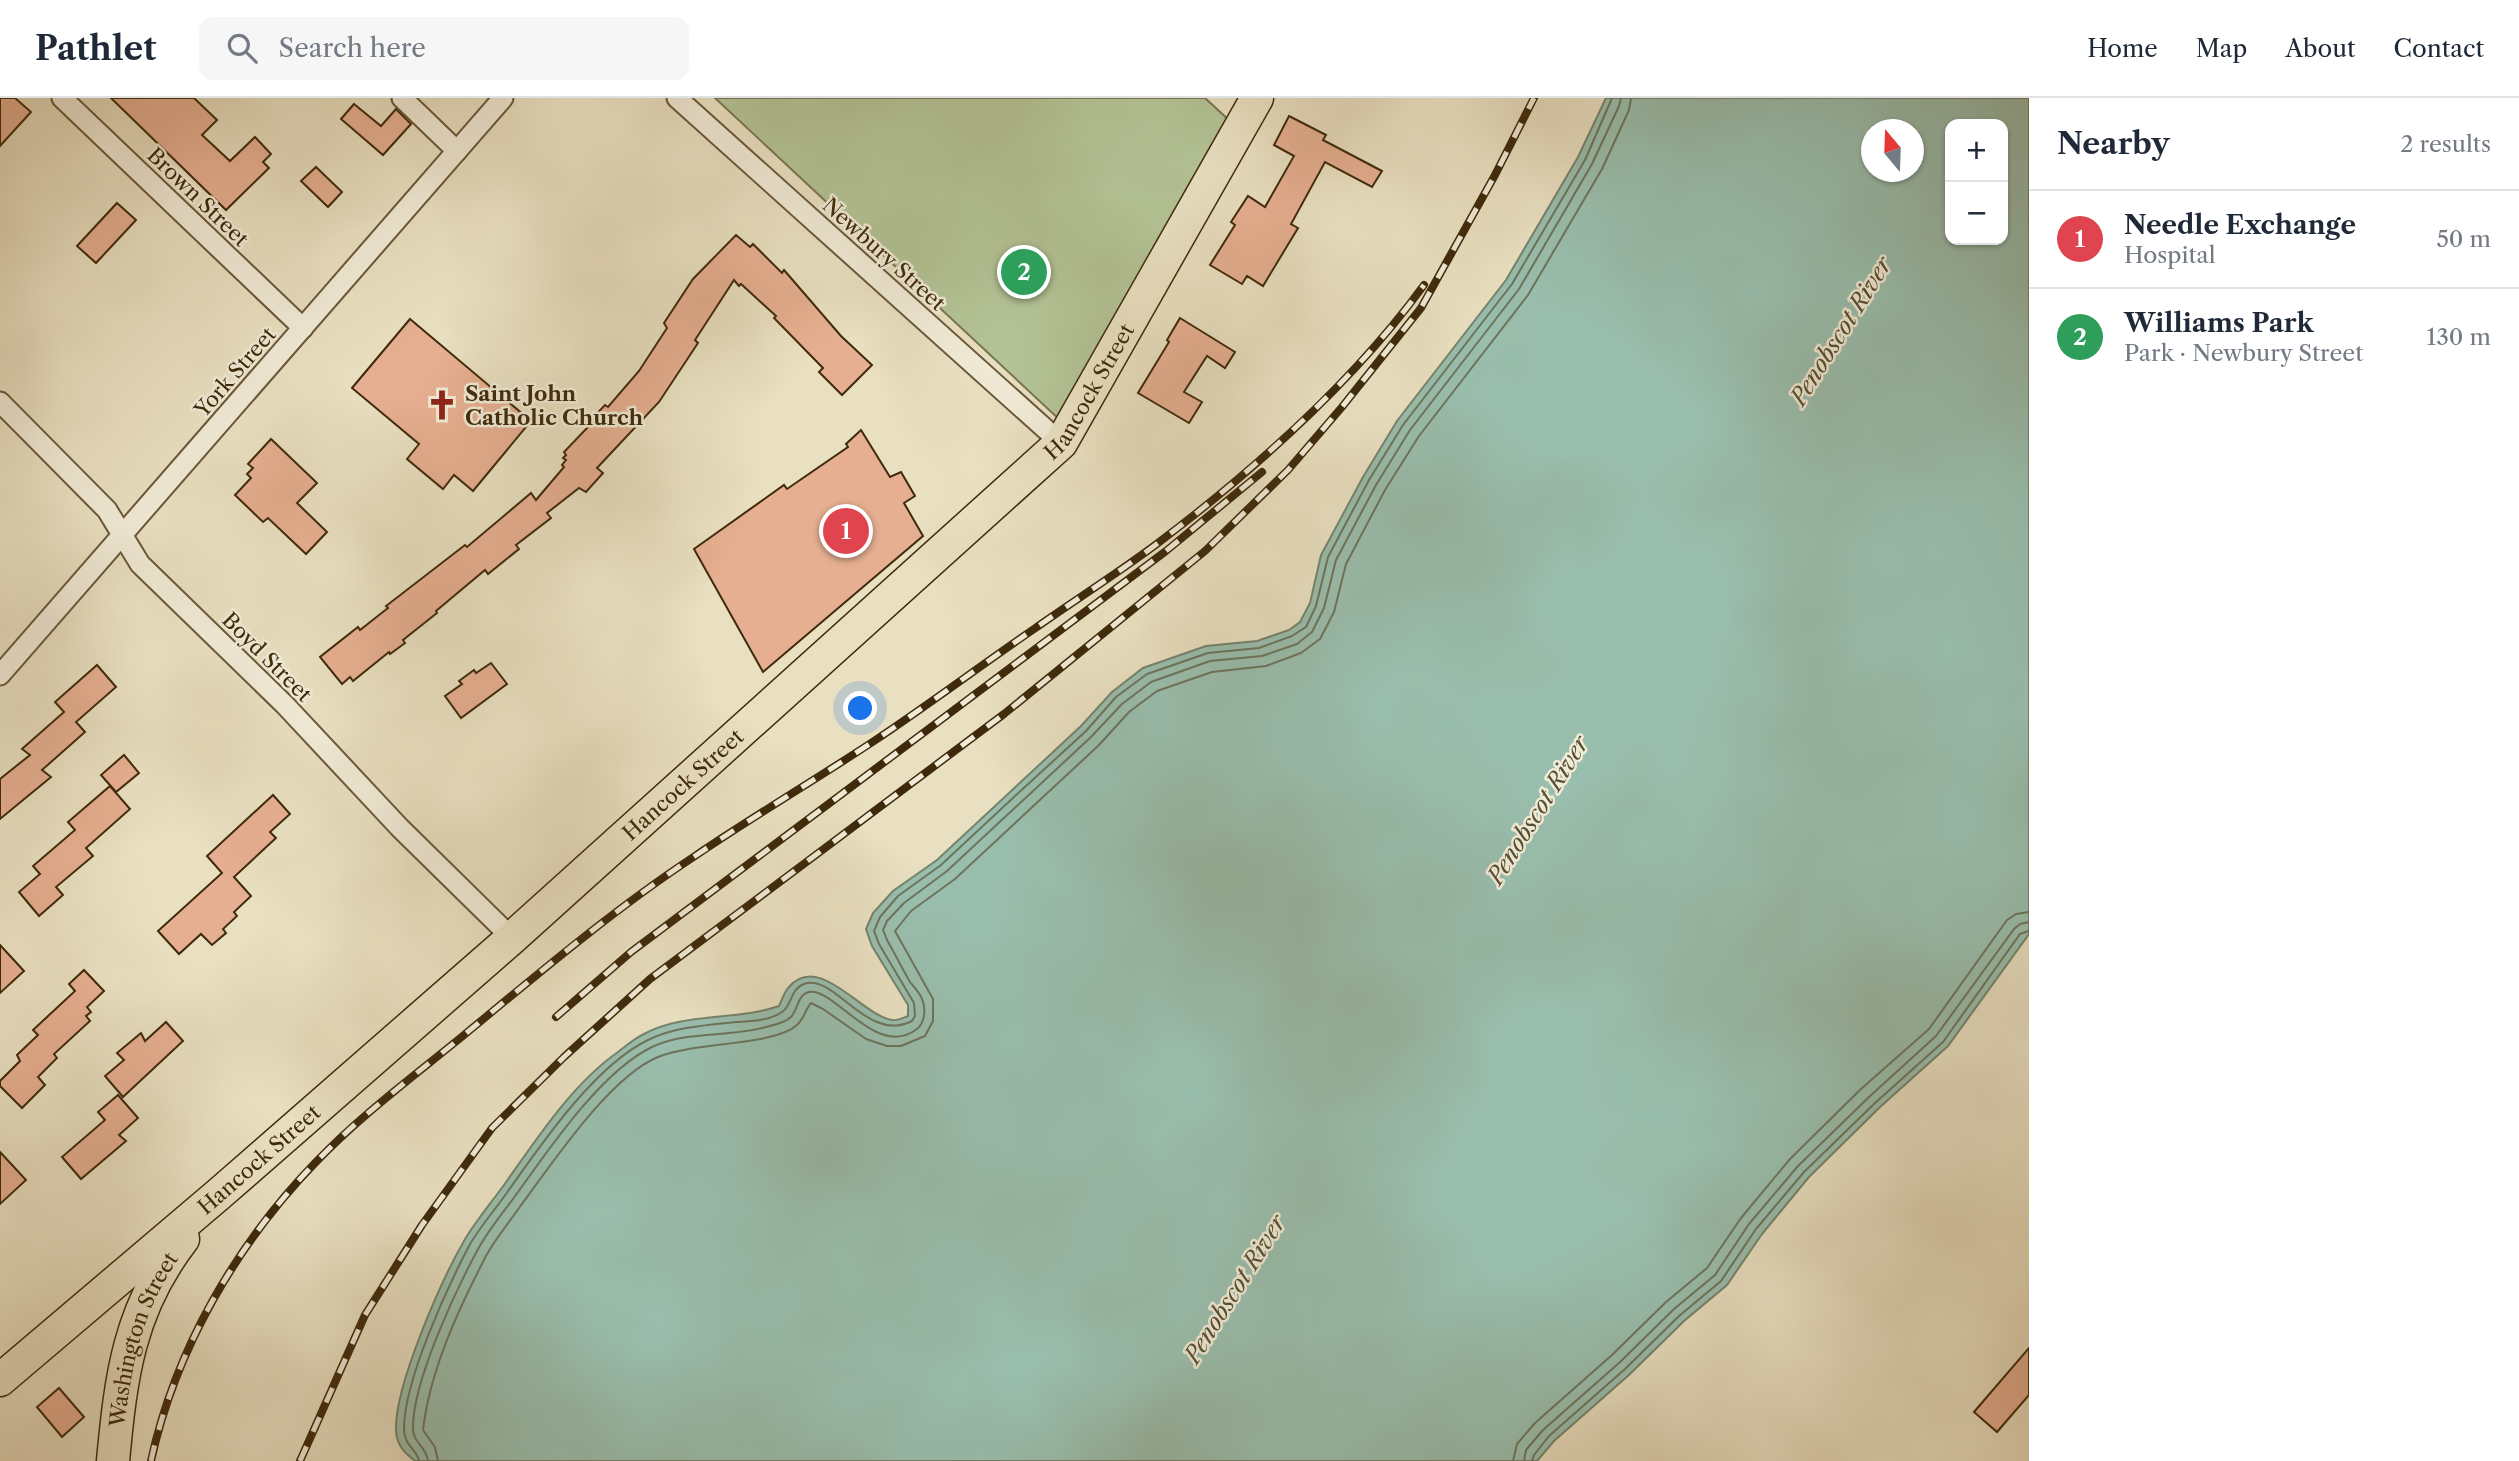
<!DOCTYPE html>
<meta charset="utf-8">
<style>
:root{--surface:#fff;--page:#f6f6f7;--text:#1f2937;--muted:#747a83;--line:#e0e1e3;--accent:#7c3aed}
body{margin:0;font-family:"Libre Caslon Text",serif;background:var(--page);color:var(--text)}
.controls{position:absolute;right:21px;top:21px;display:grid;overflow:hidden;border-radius:14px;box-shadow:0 2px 5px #0004}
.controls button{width:63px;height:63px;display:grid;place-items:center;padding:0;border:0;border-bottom:2px solid var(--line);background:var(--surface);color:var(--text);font:35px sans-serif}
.compass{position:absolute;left:1861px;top:21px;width:63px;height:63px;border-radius:50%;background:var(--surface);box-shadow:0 2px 5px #0004;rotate:341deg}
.you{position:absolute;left:861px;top:611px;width:24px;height:24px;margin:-18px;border:5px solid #fff;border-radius:50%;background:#1a73e8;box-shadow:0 0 0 10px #1a73e833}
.badge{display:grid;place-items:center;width:46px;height:46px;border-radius:50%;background:var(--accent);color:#fff;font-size:23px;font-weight:700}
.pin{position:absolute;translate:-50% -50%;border:4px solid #fff;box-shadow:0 2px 7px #0006}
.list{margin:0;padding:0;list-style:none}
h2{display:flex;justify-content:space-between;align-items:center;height:91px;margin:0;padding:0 28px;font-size:30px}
h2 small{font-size:23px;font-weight:400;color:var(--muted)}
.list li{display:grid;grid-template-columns:46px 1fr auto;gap:21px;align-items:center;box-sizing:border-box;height:98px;padding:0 28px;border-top:2px solid var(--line)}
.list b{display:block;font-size:26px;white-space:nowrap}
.list p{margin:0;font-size:23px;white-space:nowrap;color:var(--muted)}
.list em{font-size:23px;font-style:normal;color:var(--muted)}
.icon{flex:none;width:38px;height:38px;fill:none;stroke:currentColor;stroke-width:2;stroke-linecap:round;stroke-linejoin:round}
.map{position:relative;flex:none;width:2029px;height:1363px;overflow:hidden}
header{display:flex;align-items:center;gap:42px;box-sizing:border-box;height:98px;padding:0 35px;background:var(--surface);border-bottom:2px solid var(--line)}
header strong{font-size:33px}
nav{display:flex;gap:38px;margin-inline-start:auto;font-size:24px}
.search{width:490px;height:63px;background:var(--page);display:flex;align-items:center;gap:18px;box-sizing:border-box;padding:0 24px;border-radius:14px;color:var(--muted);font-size:26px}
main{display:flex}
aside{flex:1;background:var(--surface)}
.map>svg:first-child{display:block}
.green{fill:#b3c395;stroke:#787650;stroke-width:2}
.water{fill:#99bead;stroke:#75836c;stroke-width:2;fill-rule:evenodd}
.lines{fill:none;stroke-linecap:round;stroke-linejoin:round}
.shore{stroke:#6c745c;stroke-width:2}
.building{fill:#e6af91;stroke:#3e2a0a;stroke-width:2}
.street-casing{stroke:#695838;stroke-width:23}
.primary-casing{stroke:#3e2a0a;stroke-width:35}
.street{stroke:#f1ebd7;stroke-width:19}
.primary{stroke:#e9e0c1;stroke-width:32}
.rail-casing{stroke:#3e2a0a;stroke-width:8}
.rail{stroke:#f1ebd7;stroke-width:5;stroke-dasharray:16;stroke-linecap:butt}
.labels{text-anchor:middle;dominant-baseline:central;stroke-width:5;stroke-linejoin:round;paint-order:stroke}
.street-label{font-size:21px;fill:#3e2a0a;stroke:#f1ebd7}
.poi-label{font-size:21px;font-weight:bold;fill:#3e2a0a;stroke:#f1ebd7;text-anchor:start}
.water-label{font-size:23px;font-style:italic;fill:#554f33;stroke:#f1ebd7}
</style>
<header>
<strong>Pathlet</strong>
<div class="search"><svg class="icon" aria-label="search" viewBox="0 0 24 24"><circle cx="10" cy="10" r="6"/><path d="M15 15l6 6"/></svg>Search here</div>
<nav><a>Home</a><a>Map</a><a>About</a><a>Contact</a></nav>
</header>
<main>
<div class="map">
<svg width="2029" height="1363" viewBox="0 0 2029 1363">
<rect width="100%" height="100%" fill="#e9e0c1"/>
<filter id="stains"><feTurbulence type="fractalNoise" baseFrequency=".00286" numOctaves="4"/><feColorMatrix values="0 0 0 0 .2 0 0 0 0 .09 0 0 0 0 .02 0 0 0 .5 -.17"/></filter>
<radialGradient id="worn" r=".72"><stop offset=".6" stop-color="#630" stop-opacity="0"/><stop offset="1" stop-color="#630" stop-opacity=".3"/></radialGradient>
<path class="green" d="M715 0H1205L1230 23 1062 324Z"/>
<path class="water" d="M1606 0H2029V836L1948 948 1879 1010 1809 1079 1762 1136 1727 1187 1684 1223 1630 1276 1554 1343 1537 1363H415C405 1355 397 1348 396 1333 394 1289 441 1183 464 1143 475 1124 491 1105 504 1087 536 1042 572 986 618 954 626 948 635 940 644 936 685 914 736 923 779 908 782 902 784 894 789 889 819 854 861 917 892 922 898 923 903 920 908 918V907L872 848 866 831 873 815 893 793 937 762 1081 628 1112 594 1143 570 1206 548 1257 543 1289 532 1300 524 1310 505 1321 457 1363 379 1397 323 1506 182 1578 59ZM1950 26H2003V142H1950ZM1871 32H1913V74H1871Z"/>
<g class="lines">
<g class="shore">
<path d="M419 1363C417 1351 404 1348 404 1331 404 1283 446 1192 469 1148 479 1130 494 1113 506 1096 540 1048 594 968 648 942 674 929 707 927 736 924 751 923 769 923 782 914 792 908 790 891 804 886 835 875 867 946 912 923L915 918 914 905 879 846 874 833 880 819 898 798 941 767 1014 699 1086 633 1116 599 1147 576 1208 555 1259 550 1292 538 1306 529 1316 508 1328 459 1369 382 1403 327 1512 186 1585 62 1612 0"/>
<path d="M428 1363C427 1349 413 1345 413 1331 412 1285 455 1194 477 1153 487 1134 501 1117 513 1101 547 1054 600 974 652 949 688 932 729 940 766 929 774 927 785 925 791 919 798 912 797 897 809 894 835 889 876 962 917 931 925 925 926 910 922 901 920 895 914 889 910 884 902 870 895 856 887 842L883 832 887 823 904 805 947 773 1091 639 1122 606 1151 584 1210 563 1262 558 1297 546 1312 534 1324 510 1336 462 1376 387 1410 332 1519 191 1592 66 1619 8 1621 0"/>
<path d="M438 1363 435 1349 423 1332C430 1272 458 1212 486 1158 495 1141 508 1126 519 1110 551 1067 609 979 658 959 693 944 774 948 797 927 804 921 805 912 811 905L823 911 866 941 887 948H901L925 938 933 923V901L895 833 911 813 955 781 1099 647 1129 614 1157 593 1212 574 1266 568 1301 555 1320 541 1334 514 1346 466 1385 392 1419 338 1528 197 1602 71 1629 12 1631 0"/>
<path d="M1513 1363 1517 1346 1535 1325 1612 1257 1666 1204 1707 1170 1741 1120 1790 1061 1861 991 1929 931 2007 822 2016 816 2029 814"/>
<path d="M1524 1363 1526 1352 1543 1332 1619 1265 1674 1211 1715 1177 1749 1126 1798 1068 1869 999 1936 938 2014 831 2020 826 2029 824"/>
<path d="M1532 1363 1534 1357 1549 1338 1625 1271 1679 1218 1721 1183 1756 1131 1804 1074 1875 1005 1943 944 2020 836 2029 833"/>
</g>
</g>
<g class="building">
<path d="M0 0H15L31 14 0 48Z"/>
<path d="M111 0H194L217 22 202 37 230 63 255 39 271 56 263 64 269 70 226 112Z"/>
<path d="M354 6 381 28 396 11 411 26 383 57 341 21Z"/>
<path d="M1289 18 1326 37 1323 42 1382 73 1372 89 1325 64 1291 126 1298 130 1263 188 1247 178 1242 186 1210 167 1235 127 1231 124 1248 98 1265 109 1294 58 1274 47Z"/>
<path d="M316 69 342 94 328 109 301 83Z"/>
<path d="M117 105 136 122 96 165 77 148Z"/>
<path d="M736 137 750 149 753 146 782 175 784 172 841 238 872 267 842 297 819 274 823 270 774 220 776 218 741 186 739 188 734 182 695 242 698 245 659 304 597 370 603 375 586 394 579 390 547 415 551 420 516 447 519 451 488 476 485 472 436 513 437 515 403 542 405 545 390 556 389 554 353 583 350 579 342 586 320 559 358 529 360 532 388 510 386 508 465 447 467 449 531 395 536 402 564 369 562 367 566 362 563 360 566 357 564 354 588 329 586 327 605 307 608 309 639 273 667 230 664 225 693 181Z"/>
<path d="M1180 220 1235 254 1225 270 1207 258 1184 294 1202 304 1189 325 1138 295 1169 244 1167 242Z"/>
<path d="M410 221 531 323 473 393 454 377 443 391 407 361 419 346 352 290Z"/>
<path d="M861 332 890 379 901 374 915 398 904 405 923 438 763 574 694 451 784 387 787 391 848 349 846 346Z"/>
<path d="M271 341 317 385 297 405 327 434 306 456 268 420 263 424 235 397 251 380 247 376 253 370 248 366Z"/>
<path d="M491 565 507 586 461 620 445 598 462 586 459 583 474 572 476 575Z"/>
<path d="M97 567 116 589 76 624 85 634 42 672 51 679 0 721V681L30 657 22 651 64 614 55 604Z"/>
<path d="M124 657 139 675 116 694 101 677Z"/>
<path d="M110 688 130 711 86 750 93 758 56 789 63 797 39 818 19 794 40 776 33 768 75 732 68 724Z"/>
<path d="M273 697 290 716 270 734 276 740 234 779 251 798 234 814 237 818 223 831 226 835 212 847 201 836 179 856 158 833 222 775 207 758Z"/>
<path d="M0 847 24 873 0 895Z"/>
<path d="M84 872 104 893 87 909 91 914 86 918 90 923 54 956 57 960 38 979 45 987 22 1010 0 988V983L20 963 17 957 38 937 33 932 75 893 69 886Z"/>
<path d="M166 924 183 943 123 999 105 978 124 962 117 955 141 935 145 943Z"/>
<path d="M118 997 138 1020 119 1037 126 1043 81 1081 62 1059 105 1022 98 1014Z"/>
<path d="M0 1054 26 1082 0 1106Z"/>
<path d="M2029 1250V1297L1997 1334 1974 1314Z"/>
<path d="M59 1290 84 1319 62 1339 37 1309Z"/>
</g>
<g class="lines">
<g class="street-casing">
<g id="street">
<path d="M62 0 303 230"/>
<path d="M402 0 457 53"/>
<path d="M677 0 1061 345"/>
<path d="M0 304 107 412 140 466 285 607 400 730 512 840"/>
<path d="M0 577 503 0"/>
</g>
</g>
<g class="primary-casing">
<g id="primary">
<path id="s1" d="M0 1282 219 1096 512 840 1061 345 1257 0"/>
<path id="s2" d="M113 1363C121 1277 129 1211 183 1141"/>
</g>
</g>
<use href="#street" class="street"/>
<use href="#primary" class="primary"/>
<g class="rail-casing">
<g id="rail">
<path d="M556 919 631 854 1166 453 1262 374"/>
<path d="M151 1363C175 1252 237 1145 316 1064 361 1017 414 978 464 937 539 875 613 812 695 758 754 718 815 682 874 643 928 607 980 568 1034 531 1075 502 1118 475 1158 445 1253 373 1354 283 1424 187"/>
<path d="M300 1363 365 1217 422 1127 492 1030 564 959 650 881 1004 616 1205 453 1288 372 1342 309 1421 210 1495 77 1534 0"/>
</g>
</g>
<use href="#rail" class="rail"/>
</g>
<defs>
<g id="church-bare" transform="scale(2.415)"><path d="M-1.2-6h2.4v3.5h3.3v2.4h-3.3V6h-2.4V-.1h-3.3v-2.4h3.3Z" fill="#8f2418" stroke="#f1ebd7" stroke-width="2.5" paint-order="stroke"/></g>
</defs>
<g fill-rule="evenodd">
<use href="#church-bare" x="442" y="307"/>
</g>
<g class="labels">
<g class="street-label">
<text transform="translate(198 99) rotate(44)">Brown Street</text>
<text transform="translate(884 156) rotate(42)">Newbury Street</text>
<text transform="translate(235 274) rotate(-49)">York Street</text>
<text stroke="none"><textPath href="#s1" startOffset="1474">Hancock Street</textPath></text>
<text transform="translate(267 559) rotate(45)">Boyd Street</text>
<text stroke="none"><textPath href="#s1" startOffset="906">Hancock Street</textPath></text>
<text stroke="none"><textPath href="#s1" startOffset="340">Hancock Street</textPath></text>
<text stroke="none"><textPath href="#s2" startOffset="126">Washington Street</textPath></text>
</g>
<g class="poi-label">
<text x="465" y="295">Saint John<tspan x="465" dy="24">Catholic Church</tspan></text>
</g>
<g class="water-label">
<text transform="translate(1841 233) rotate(-58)">Penobscot River</text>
<text transform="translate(1538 712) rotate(-58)">Penobscot River</text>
<text transform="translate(1235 1191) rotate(-58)">Penobscot River</text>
</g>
</g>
<rect width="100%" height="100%" filter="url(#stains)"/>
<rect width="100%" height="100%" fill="url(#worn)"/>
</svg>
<div class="controls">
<button>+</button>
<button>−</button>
</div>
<svg class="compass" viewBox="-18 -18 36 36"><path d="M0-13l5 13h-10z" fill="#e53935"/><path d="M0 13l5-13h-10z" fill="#747a83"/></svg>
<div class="you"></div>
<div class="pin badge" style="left:846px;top:433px;background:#e0444e">1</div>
<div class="pin badge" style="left:1024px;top:174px;background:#2e9e5b">2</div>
</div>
<aside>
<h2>Nearby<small>2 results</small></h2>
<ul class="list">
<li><span class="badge" style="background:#e0444e">1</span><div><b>Needle Exchange</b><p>Hospital</p></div><em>50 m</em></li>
<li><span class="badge" style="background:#2e9e5b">2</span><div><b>Williams Park</b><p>Park · Newbury Street</p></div><em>130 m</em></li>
</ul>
</aside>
</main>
